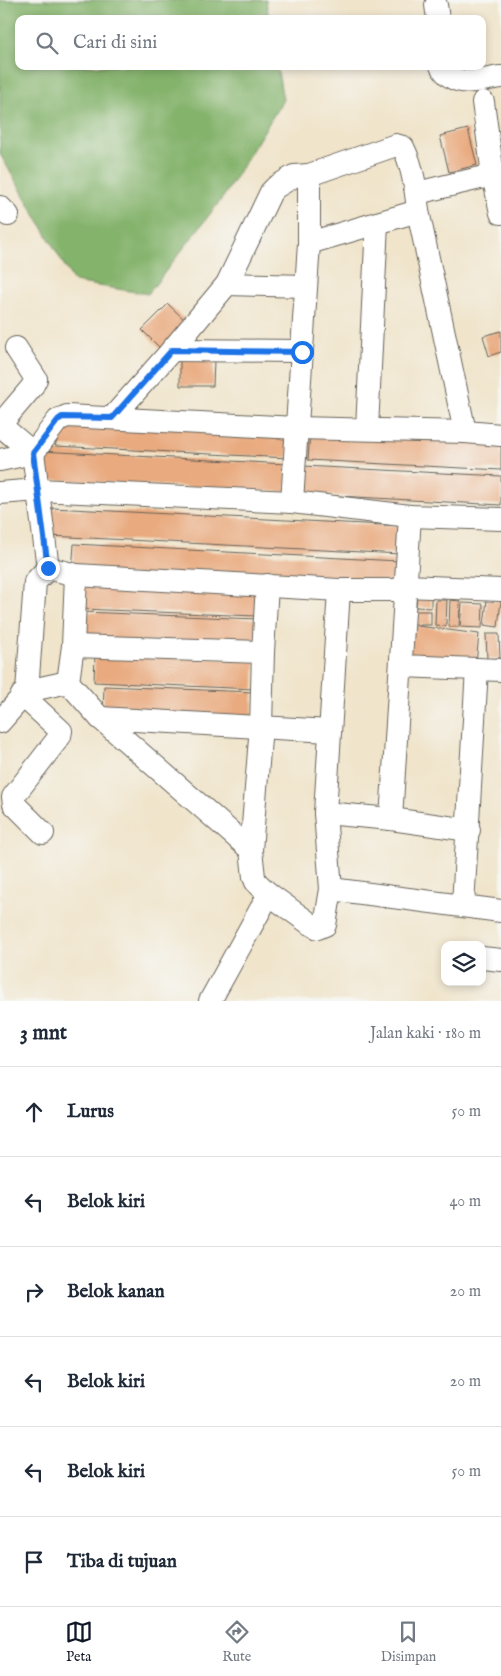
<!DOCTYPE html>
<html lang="id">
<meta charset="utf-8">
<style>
:root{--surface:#fff;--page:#f2f2f3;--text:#1f2937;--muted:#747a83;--line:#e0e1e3;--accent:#111827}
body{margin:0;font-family:"IM FELL English",serif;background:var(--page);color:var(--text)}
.controls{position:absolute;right:15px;bottom:15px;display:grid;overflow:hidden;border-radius:10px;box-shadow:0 2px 8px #0003}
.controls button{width:45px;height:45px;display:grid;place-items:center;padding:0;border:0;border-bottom:1px solid var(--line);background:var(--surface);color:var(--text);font:25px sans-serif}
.stop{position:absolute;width:15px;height:15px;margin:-11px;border:4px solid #1a73e8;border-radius:50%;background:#fff}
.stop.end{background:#1a73e8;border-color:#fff;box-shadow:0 1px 5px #0008}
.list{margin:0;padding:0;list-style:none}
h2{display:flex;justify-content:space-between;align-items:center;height:65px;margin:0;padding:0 20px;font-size:21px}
h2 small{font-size:16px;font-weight:400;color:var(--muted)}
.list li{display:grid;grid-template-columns:32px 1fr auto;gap:15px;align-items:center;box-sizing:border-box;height:90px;padding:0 20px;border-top:1px solid var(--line)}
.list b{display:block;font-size:19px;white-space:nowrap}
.list em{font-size:16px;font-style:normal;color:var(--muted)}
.icon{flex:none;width:28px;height:28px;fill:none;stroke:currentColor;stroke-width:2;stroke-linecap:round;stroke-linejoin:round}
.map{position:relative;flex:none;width:501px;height:1001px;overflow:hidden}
.search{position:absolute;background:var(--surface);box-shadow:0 2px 8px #0003;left:15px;right:15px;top:15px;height:55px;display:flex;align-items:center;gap:12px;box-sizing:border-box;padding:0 18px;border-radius:10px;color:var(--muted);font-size:19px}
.sheet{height:605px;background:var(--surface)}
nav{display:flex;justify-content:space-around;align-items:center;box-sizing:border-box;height:70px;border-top:1px solid var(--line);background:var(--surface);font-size:14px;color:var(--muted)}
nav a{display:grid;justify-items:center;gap:2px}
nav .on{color:var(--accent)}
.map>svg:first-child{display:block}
.forest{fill:#84b36c;stroke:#506844}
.building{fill:#e9aa7f}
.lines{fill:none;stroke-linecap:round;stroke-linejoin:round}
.minor-casing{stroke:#666259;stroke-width:24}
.minor{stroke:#fff;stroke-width:22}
.route{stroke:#1a73e8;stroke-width:6}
</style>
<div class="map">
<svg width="501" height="1001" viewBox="0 0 501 1001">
<rect width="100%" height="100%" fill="#f6f6f2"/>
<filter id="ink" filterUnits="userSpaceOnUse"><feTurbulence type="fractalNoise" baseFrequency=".02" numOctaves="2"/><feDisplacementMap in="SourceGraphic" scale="10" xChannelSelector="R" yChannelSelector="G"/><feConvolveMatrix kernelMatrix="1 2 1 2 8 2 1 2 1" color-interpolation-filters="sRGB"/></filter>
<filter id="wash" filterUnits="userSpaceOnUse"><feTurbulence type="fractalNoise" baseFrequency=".0096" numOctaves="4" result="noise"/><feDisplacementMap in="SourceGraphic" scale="20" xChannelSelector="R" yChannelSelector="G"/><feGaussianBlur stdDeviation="1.12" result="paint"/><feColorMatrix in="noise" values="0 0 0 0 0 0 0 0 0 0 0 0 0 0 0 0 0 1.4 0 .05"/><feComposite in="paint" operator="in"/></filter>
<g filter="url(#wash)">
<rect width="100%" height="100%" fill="#f0e4ca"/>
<path class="forest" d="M0 0H266L269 19H19V66H277L283 100 224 196 148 294 74 282 0 154Z"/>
<g id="blocks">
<g class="building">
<path d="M468 129 477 165 449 172 440 136Z"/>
<path d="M168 304 188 323 162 350 142 330Z"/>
<path d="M501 331V352L489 356 483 336Z"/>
<path d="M180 360H214L213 386H180Z"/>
<path d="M66 418 289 430 288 458 55 446Z"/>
<path d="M310 432 501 442V470L308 460Z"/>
<path d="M40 451 287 464 286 492 38 479Z"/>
<path d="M303 466 501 476V505L302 494Z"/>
<path d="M52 508 403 526 401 554 50 536Z"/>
<path d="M74 544 398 561 396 589 72 572Z"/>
<path d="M83 581 257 587 256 616 81 609Z"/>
<path d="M417 596H431V608L416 607Z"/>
<path d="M436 600H447L446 626 435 625Z"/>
<path d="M450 600 460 601 459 627H449Z"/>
<path d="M487 600 501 601 498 627 484 625Z"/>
<path d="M462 603 483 604 482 628 460 627Z"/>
<rect x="412" y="611" width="19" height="14"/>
<path d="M83 612 257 619 255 647 81 640Z"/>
<path d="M410 625 479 634 476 664 407 657Z"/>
<path d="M486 634H499L500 658 487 659Z"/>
<path d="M95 654 255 661 254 689 94 682Z"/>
<path d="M104 686 253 692 252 720 103 715Z"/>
</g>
</g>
</g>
<g filter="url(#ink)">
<use href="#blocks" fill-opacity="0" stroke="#666259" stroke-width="1"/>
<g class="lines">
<g class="minor-casing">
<g id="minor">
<path d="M436 5 438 19"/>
<path d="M441 66C455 90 478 80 501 77"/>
<path d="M483 102 493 175 501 213"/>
<path d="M417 193 501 173"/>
<path d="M0 207 8 215"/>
<path d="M309 243 418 211"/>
<path d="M227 284 306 286"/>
<path d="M172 350 302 351"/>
<path d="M112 418 172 350 227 284 271 192 276 187 294 176 309 175 396 145 403 147C413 166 416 190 418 211L465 432"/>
<path d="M0 425 33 453 48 568"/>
<path d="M0 425 32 387 36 379 16 348"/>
<path d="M367 429 377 223"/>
<path d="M0 460 33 453 58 420 67 416 297 428 465 432 501 435"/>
<path d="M0 493 38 490 292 502 410 516 501 519"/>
<path d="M292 502 309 243V175"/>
<path d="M48 568 76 575 339 590H395L406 586 501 590"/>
<path d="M76 575 73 646 68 682 100 718 251 850"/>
<path d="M73 646 263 652"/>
<path d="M401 666 501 670"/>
<path d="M27 691 35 582 48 568"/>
<path d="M22 695 61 731 60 736 13 797 14 804 43 833"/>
<path d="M100 718 330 731"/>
<path d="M0 722 27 691 68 682"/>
<path d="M325 813 391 819 469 830"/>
<path d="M391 819 410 516"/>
<path d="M331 889 501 911"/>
<path d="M269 894 309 923 318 928 325 925 331 889 325 813 339 590"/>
<path d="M463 905 477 669"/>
<path d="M482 958 501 960"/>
<path d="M210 1001 269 894 256 882 254 877 251 850 261 726 263 652 267 585"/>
</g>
</g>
<use href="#minor" class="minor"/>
</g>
</g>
<g class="lines" filter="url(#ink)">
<path class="route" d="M48 568 33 453 58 420 62 417 112 418 172 350 302 352"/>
</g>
</svg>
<div class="controls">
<button><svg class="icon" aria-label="layers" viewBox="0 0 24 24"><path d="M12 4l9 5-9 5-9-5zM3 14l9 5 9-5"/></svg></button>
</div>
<div class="stop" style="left:302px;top:352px"></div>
<div class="stop end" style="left:48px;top:568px"></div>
<div class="search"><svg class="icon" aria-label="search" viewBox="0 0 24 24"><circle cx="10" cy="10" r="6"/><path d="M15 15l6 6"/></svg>Cari di sini</div>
</div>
<section class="sheet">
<h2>3 mnt<small>Jalan kaki · 180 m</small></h2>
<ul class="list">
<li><svg class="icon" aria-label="ahead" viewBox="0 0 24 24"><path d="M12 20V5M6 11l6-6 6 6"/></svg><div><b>Lurus</b></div><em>50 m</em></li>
<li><svg class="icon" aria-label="left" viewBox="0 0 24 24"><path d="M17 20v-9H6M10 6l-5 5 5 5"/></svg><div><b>Belok kiri</b></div><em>40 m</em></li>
<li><svg class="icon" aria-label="right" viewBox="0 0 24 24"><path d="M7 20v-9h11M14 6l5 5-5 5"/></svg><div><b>Belok kanan</b></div><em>20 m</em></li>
<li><svg class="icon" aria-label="left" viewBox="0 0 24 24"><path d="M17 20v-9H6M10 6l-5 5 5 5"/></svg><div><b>Belok kiri</b></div><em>20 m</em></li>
<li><svg class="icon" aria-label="left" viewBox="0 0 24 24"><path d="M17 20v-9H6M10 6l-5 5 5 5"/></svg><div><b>Belok kiri</b></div><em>50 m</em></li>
<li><svg class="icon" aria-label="arrive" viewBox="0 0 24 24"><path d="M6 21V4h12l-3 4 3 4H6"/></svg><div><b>Tiba di tujuan</b></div></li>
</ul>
</section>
<nav>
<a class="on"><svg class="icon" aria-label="map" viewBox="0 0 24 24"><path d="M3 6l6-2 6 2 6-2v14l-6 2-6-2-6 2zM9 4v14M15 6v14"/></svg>Peta</a>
<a><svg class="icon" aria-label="directions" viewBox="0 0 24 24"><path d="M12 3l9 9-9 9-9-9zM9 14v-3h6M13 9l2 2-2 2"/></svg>Rute</a>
<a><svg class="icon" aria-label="saved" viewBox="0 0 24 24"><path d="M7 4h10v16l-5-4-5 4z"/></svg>Disimpan</a>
</nav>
